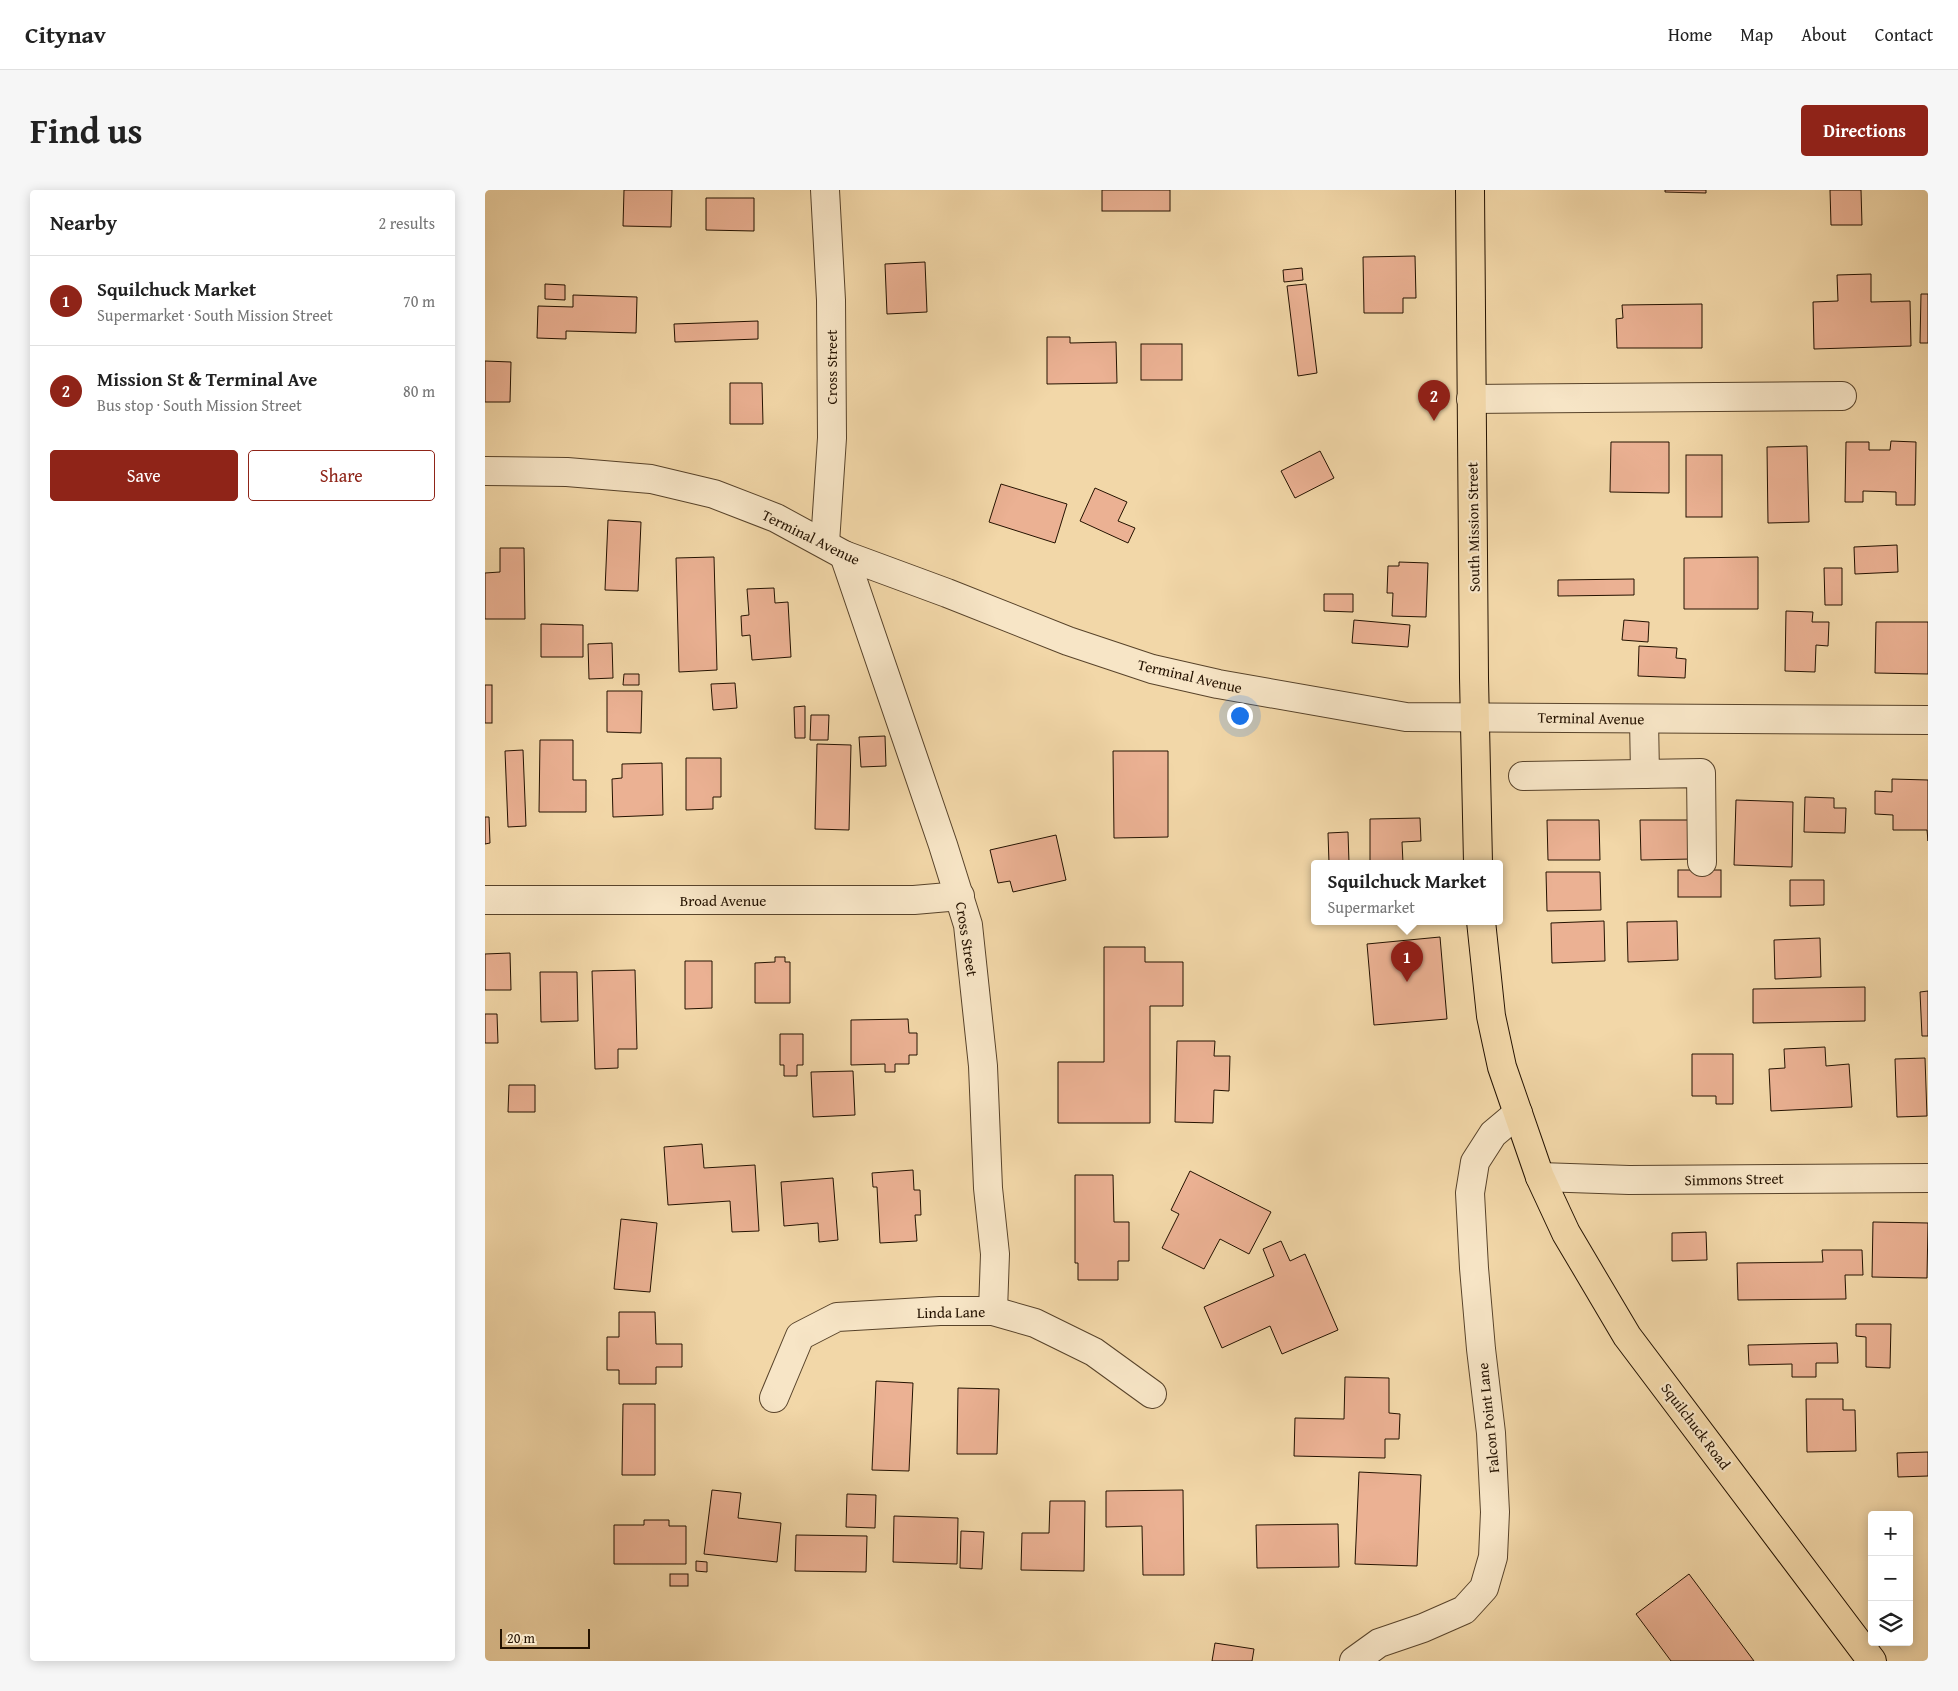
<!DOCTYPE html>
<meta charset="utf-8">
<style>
:root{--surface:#fff;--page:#f6f6f6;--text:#222;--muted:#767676;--line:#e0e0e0;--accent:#8f2418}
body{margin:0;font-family:"Gentium Book Plus",serif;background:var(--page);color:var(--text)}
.controls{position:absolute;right:15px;bottom:15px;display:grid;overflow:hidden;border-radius:5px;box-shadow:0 2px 12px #0003}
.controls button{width:45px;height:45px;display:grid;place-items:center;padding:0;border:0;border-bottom:1px solid var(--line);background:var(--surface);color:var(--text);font:25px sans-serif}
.scale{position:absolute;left:15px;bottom:12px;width:90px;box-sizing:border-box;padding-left:5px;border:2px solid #241200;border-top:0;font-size:14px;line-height:18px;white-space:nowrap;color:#241200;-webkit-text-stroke:4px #f7e5c6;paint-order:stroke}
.you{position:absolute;left:754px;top:525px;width:18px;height:18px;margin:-12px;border:4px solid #fff;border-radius:50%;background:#1a73e8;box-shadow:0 0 0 8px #1a73e833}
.badge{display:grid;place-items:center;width:32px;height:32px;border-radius:50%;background:var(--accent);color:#fff;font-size:16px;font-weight:700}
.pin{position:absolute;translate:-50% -41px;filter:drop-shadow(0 1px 2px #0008)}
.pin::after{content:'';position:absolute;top:26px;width:18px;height:15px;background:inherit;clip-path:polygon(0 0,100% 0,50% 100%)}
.popup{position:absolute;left:826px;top:670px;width:192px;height:65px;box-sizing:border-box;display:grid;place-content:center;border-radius:5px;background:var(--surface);filter:drop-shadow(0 1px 4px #0005);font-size:16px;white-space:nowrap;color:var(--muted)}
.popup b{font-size:19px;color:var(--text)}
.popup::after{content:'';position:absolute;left:50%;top:100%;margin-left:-10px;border:10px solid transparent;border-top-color:var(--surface)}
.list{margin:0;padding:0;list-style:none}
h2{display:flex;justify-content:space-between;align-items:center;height:65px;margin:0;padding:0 20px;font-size:21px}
h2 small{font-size:16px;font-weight:400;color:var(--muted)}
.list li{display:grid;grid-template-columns:32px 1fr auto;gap:15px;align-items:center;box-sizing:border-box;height:90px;padding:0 20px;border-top:1px solid var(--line)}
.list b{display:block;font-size:19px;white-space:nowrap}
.list p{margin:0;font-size:16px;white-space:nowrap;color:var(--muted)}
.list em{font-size:16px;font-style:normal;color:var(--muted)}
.actions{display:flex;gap:10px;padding:15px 20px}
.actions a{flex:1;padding:11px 0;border:1px solid var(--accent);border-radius:5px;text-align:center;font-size:18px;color:var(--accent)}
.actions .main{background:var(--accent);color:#fff}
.icon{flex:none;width:28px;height:28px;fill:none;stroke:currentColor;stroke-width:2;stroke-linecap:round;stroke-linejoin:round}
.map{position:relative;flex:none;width:1443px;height:1471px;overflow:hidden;border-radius:5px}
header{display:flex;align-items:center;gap:30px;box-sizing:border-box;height:70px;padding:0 25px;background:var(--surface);border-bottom:1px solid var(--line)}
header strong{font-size:24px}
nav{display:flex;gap:28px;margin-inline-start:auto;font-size:18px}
.intro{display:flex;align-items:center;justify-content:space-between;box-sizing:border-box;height:120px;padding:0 30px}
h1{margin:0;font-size:35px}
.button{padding:12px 22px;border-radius:5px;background:var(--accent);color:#fff;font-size:18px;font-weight:700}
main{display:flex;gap:30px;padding:0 30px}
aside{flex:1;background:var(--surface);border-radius:5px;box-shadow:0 2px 12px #0003}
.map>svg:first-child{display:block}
.building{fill:#ebb193;stroke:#241200}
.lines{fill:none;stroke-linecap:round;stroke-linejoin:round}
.minor-casing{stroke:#58432a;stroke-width:30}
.major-casing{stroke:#241200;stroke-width:30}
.minor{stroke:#f7e5c6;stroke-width:28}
.major{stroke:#f2d7a8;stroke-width:28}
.labels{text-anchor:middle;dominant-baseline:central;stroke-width:4.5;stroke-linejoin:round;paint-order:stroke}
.street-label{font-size:15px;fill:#241200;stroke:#f7e5c6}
</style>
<header>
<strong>Citynav</strong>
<nav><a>Home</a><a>Map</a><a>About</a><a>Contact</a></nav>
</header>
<div class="intro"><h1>Find us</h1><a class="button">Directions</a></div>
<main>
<aside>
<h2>Nearby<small>2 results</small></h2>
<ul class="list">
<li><span class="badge">1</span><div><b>Squilchuck Market</b><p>Supermarket · South Mission Street</p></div><em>70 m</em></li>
<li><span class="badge">2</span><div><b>Mission St &amp; Terminal Ave</b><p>Bus stop · South Mission Street</p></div><em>80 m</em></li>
</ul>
<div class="actions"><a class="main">Save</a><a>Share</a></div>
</aside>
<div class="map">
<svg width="1443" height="1471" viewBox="0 0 1443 1471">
<rect width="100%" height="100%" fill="#f2d7a8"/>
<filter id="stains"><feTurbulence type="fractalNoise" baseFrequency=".004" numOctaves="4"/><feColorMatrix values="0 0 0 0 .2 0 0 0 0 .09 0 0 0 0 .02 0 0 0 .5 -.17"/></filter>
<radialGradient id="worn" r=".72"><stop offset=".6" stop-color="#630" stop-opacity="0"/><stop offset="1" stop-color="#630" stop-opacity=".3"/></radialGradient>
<g class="building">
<path d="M139 0H187L186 37 138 36Z"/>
<rect x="617" y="0" width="68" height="21"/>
<path d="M1180 0H1221V3L1180 2Z"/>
<path d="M1345 0H1376L1377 35H1346Z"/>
<path d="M221 8H269V41L221 40Z"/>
<path d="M930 66 931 108H918V123H879L878 67Z"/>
<path d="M440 72 442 122 402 124 400 74Z"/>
<path d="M817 78 818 90 799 92 798 80Z"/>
<path d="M1386 84V112L1425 111 1426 156 1329 159 1328 112 1353 111 1352 85Z"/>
<path d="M60 94 80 95V110L60 109Z"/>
<path d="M821 94 832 183 813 186 802 96Z"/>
<path d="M1436 104H1443V153H1435Z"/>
<path d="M88 105 152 107 151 143 81 141V149L52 148 53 116 88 117Z"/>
<path d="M1217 114V158H1132L1131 129 1138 128 1137 115Z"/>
<path d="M273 131V149L190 152 189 134Z"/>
<path d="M562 147H585V153L631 152 632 193 562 194Z"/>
<rect x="656" y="154" width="41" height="36"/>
<path d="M0 171 26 172 25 212H0Z"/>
<path d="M245 193H277L278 234H245Z"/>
<path d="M1406 251 1431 252 1430 315H1411V302L1378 301V312H1360L1361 252H1384V260H1405Z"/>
<path d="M1126 252H1184V303L1125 302Z"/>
<path d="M1322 256 1324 332 1283 333 1282 257Z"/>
<path d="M835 261 849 288 810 308 796 281Z"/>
<rect x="1201" y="265" width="36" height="62"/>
<path d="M516 294 582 314 570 353 504 332Z"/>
<path d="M610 298 642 312 633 331 650 338 643 353 595 331Z"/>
<path d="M123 330 156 332 153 401 120 400Z"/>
<path d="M1412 355 1413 382 1370 384 1369 357Z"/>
<path d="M15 358H39L40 429H0V383L15 382Z"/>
<path d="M229 367 232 480 194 482 191 368Z"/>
<path d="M1273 367V419H1199V368Z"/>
<path d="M914 372 943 373 941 427 907 426 908 403H902L903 376H914Z"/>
<path d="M1339 378H1357V415H1340Z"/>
<path d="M1149 389V405L1073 406V390Z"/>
<path d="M289 398 290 413 303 412 306 467 267 470 265 445 257 446 256 426 264 425 262 399Z"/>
<path d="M839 404H868V422L839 421Z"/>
<path d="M1301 421 1328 422 1327 432H1344L1343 456 1331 455 1330 482 1300 481Z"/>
<path d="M869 430 925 435 923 457 867 453Z"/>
<path d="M1139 430 1164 432 1163 452 1137 450Z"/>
<path d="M1391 432H1443V484L1390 483Z"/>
<path d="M56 434 98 435V467H56Z"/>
<path d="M127 453 128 488 104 489 103 454Z"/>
<path d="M1154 456 1192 458 1191 468 1201 469 1200 488 1153 486Z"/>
<path d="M139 484H154V495H138Z"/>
<path d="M250 493 252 518 228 520 226 494Z"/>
<rect x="0" y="495" width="7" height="38"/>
<path d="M122 501H157L156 543 122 542Z"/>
<path d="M320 516V548H310L309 517Z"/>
<path d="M326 525H344L343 550H325Z"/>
<path d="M400 546 401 576 376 577 374 547Z"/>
<path d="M55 550H88V590H101V622H54Z"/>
<path d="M332 554 366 555 364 640 330 639Z"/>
<path d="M38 560 41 636 23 637 20 561Z"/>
<path d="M628 561H683V647L629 648Z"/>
<path d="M201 568H236V607H228V619L201 620Z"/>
<path d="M177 573 178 625 128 627 127 589 137 588V574Z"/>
<path d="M1407 589 1443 590V651L1442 640H1408V625L1390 624V601L1407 602Z"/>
<path d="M1320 607 1349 608V618H1361L1360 643 1319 642Z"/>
<path d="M1251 610 1308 612 1307 677 1249 675Z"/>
<path d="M0 627H4L5 653 0 654Z"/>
<path d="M935 628 936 651 917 652 918 673H885V629Z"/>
<path d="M1062 630H1114L1115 670H1063Z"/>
<path d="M1155 630H1206L1207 669 1156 670Z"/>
<path d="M863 642 864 673H844L843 643Z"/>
<path d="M571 645 581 690 528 702 525 691 513 693 505 660Z"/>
<rect x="1193" y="680" width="43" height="27"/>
<path d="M1061 682H1115L1116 720 1062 721Z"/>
<path d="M1305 690H1339V715L1305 716Z"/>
<path d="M1119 731 1120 771 1067 773 1066 733Z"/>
<path d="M1192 731 1193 770 1143 772 1142 732Z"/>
<path d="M955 747 962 829 889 835 882 754Z"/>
<path d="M1335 748 1336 787 1290 789 1289 750Z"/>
<path d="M619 757H660V772H698V816H665V933H573V872H619Z"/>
<path d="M25 763 26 800H0V764Z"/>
<path d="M290 767H300V772H305V813H270V773L290 772Z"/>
<path d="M200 771H227V818L200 819Z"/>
<path d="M150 780 152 859H133V878L110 879 107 781Z"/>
<path d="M55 782H92L93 831 56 832Z"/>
<path d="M1380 797V831L1268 833V799Z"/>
<path d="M1443 801V846H1437L1435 802Z"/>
<path d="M0 824H12L13 853H0Z"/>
<path d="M423 829 424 843H432V865H424V874H410V882H400V874L366 875V830Z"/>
<path d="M295 844H318V875H312V886H299V875H295Z"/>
<path d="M692 851H730L729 866H745L744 901 729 900 728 933 690 932Z"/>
<path d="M1340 857 1341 876 1364 874 1367 917 1286 921 1284 879 1300 878 1299 859Z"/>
<path d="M1207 864H1248V914H1231V906H1207Z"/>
<path d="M1440 868 1442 926 1412 927 1410 869Z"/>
<path d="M368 881 370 925 328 927 326 882Z"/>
<path d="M24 895H50V922H23Z"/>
<path d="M217 954 219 978 270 975 274 1041 247 1042 245 1011 183 1015 179 957Z"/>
<path d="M428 980 429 1000H435L436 1025H430L432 1051 395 1053 392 997H388L387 983Z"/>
<path d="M705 981 786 1022 764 1064 735 1049 719 1079 677 1058 694 1024 686 1020Z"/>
<path d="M590 985H628L629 1032H644V1071H633V1090H593V1073H590Z"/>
<path d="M348 988 353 1050 334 1052 333 1033 299 1036 296 992Z"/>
<path d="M136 1029 172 1033 165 1102 129 1099Z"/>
<path d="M1388 1032 1443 1033 1442 1088 1387 1087Z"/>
<path d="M1221 1042 1222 1070 1187 1071V1043Z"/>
<path d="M796 1051 805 1071 820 1064 853 1140 797 1164 785 1136 737 1158 719 1117 789 1086 778 1059Z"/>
<path d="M1337 1060H1377L1378 1085H1360L1361 1109 1253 1110 1252 1073 1338 1072Z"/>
<path d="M134 1122H170L171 1154H197V1177H171V1194H134V1180H122V1147H134Z"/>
<path d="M1371 1134H1406L1405 1178 1381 1177V1147L1371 1146Z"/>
<path d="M1352 1153 1353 1173H1331V1187H1307V1174L1264 1175 1263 1155Z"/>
<path d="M860 1187 904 1188V1223L915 1224 914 1249H900V1268L809 1266 810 1228 859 1229Z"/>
<path d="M391 1191 428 1193 424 1281 387 1280Z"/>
<path d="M473 1198 514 1199 512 1264H472Z"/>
<path d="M1321 1209H1358V1220H1370L1371 1261 1322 1262Z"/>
<path d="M138 1214H170V1285H137Z"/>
<path d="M1443 1262V1286L1413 1287 1412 1263Z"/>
<path d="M874 1282 936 1285 932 1376 870 1374Z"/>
<path d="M227 1300 256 1303 253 1328 296 1333 292 1372 219 1364Z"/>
<path d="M698 1300 699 1385H658L657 1336 621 1337V1301Z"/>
<path d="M362 1304 391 1305 390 1338 361 1337Z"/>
<path d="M565 1311H600L599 1381 536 1380 537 1343H564Z"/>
<path d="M409 1326 473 1328 472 1374 408 1372Z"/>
<path d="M159 1330H184V1336H201V1374H129V1335H159Z"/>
<path d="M853 1334 854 1377 772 1378 771 1335Z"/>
<path d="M476 1341 499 1342 497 1379 475 1378Z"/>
<path d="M311 1345 382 1346 381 1382 310 1381Z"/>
<path d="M211 1371 222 1372V1382L211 1381Z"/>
<rect x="185" y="1384" width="18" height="12"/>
<path d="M1204 1384 1269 1471H1186L1151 1424Z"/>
<path d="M730 1453 769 1459 767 1471H727Z"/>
</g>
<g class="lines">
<g class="minor-casing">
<g id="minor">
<path d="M986 209 1357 206"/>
<path d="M0 281 82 282 166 289 229 304 291 328 359 365 462 403 583 451 667 479 733 494 921 527 1443 530"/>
<path d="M340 353 347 248 346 110 340 0"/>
<path d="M359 365 458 655 483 735 498 876 503 998 510 1064 508 1121"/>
<path d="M1159 529 1160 584"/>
<path d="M1038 586 1216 583 1217 672"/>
<path d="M0 710H429L475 706"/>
<path d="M1055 987 1144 990 1443 988"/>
<path d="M289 1208 315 1146 352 1127 455 1121H508L550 1133 609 1162 667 1204"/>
<path d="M869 1471 894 1453 938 1438 979 1420 999 1398 1008 1367 1010 1322 1006 1243 996 1159 989 1078 985 1003 990 972 1008 944 1033 923"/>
</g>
</g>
<g class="major-casing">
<g id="major">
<path d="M985 0 989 488 993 673"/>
<path d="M996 731 1006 826 1017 877 1055 987 1081 1043 1142 1146 1387 1471"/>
</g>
</g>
<use href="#minor" class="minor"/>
<use href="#major" class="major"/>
</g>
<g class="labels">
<g class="street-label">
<text transform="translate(346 177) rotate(-90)">Cross Street</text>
<text transform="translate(988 337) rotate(-91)">South Mission Street</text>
<text transform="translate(326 347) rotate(26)">Terminal Avenue</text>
<text transform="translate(705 486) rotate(13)">Terminal Avenue</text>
<text transform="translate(1106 528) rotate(1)">Terminal Avenue</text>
<text x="238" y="710">Broad Avenue</text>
<text transform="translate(482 749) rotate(81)">Cross Street</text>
<text transform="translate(1249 989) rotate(-1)">Simmons Street</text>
<text transform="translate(466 1122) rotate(-1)">Linda Lane</text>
<text transform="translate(1003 1228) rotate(-96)">Falcon Point Lane</text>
<text transform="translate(1211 1236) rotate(53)">Squilchuck Road</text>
</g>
</g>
<rect width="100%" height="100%" filter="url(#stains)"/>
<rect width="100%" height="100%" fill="url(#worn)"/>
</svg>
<div class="controls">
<button>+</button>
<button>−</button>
<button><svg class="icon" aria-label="layers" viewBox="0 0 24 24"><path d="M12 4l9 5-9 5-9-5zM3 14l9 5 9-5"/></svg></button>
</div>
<div class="scale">20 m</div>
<div class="you"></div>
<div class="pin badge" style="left:922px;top:792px">1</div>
<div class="popup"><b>Squilchuck Market</b>Supermarket</div>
<div class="pin badge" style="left:949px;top:231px">2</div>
</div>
</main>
